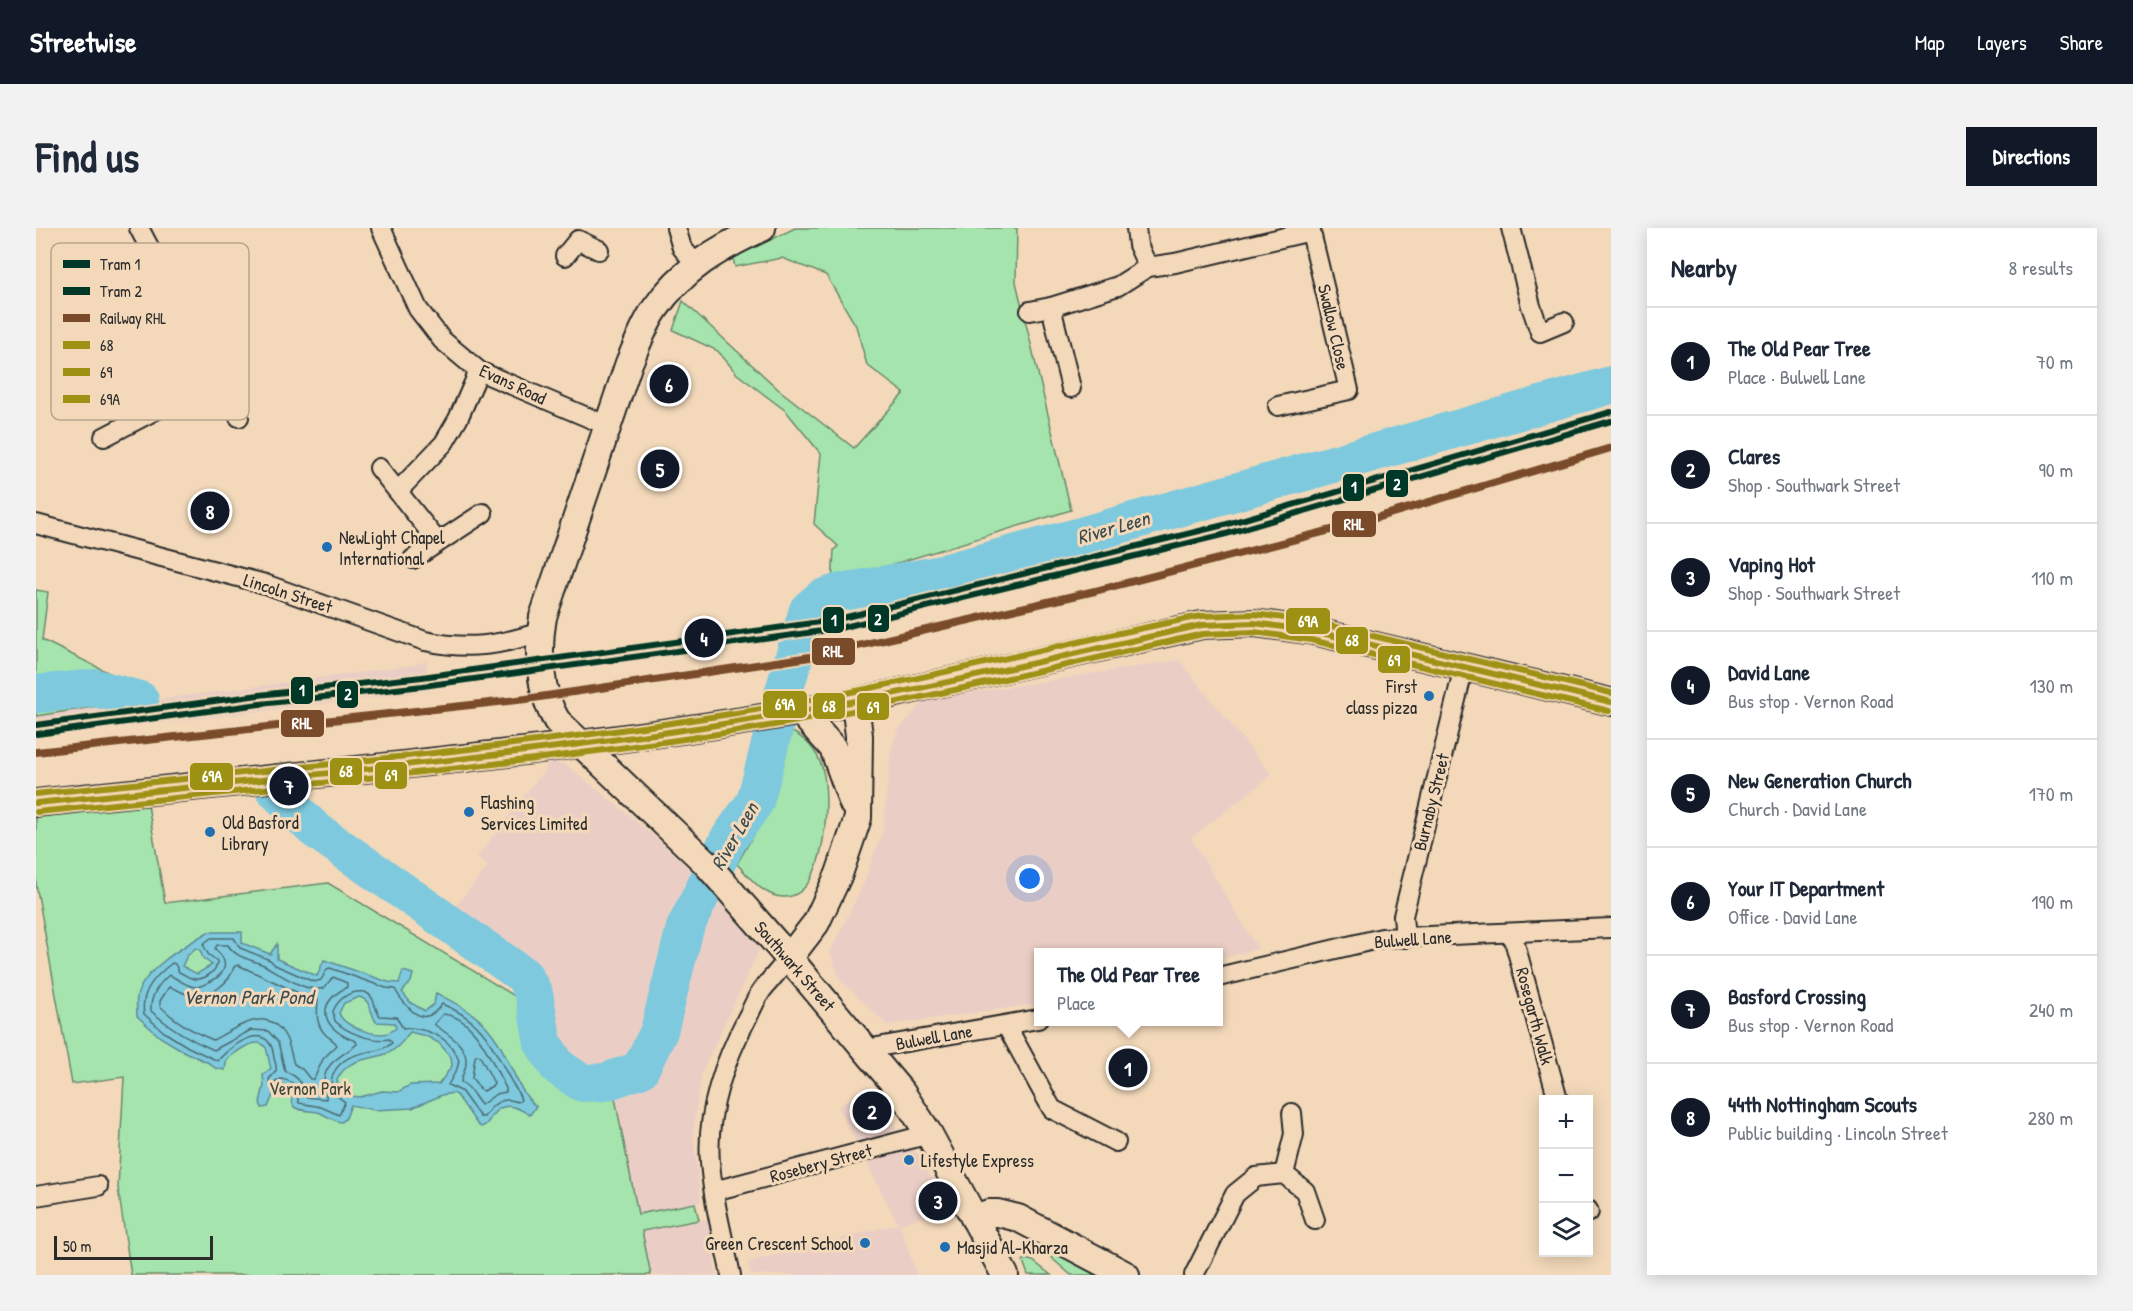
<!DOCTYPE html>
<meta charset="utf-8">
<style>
:root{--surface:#fff;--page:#f2f2f3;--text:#1f2937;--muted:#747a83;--line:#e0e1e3;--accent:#111827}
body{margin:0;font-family:"Patrick Hand",sans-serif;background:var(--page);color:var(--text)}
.controls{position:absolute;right:18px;bottom:18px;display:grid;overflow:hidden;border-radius:0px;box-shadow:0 3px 15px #0003}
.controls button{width:54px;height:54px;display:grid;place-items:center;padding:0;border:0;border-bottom:2px solid var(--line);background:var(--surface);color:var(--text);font:30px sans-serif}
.scale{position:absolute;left:18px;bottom:15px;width:159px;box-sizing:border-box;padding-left:6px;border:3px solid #2b2b2b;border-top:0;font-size:16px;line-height:21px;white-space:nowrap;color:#2b2b2b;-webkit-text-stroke:4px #f3d9ba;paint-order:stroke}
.you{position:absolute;left:994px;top:651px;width:21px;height:21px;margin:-15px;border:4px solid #fff;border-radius:50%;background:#1a73e8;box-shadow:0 0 0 9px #1a73e833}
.badge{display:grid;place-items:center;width:39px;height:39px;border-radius:50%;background:var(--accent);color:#fff;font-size:20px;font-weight:700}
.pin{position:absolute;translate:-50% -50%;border:3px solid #fff;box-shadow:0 2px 6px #0006}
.popup{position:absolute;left:998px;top:720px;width:189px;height:78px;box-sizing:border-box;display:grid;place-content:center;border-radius:0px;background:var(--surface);filter:drop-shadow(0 2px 4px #0005);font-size:20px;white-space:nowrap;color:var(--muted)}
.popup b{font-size:22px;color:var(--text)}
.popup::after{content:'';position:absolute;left:50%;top:100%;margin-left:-12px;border:12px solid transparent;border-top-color:var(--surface)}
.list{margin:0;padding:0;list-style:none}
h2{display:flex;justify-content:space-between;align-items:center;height:78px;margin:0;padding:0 24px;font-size:26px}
h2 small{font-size:20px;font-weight:400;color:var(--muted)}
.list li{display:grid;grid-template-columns:39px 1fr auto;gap:18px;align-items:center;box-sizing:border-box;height:108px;padding:0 24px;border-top:2px solid var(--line)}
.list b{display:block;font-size:22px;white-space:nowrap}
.list p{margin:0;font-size:20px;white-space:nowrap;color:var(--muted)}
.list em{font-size:20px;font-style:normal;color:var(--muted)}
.icon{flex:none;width:33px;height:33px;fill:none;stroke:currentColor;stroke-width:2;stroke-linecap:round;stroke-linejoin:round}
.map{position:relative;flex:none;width:1575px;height:1047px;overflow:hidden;border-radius:0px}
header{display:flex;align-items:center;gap:36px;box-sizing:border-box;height:84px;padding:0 30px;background:var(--accent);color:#fff}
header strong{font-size:28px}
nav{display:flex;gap:33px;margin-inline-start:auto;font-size:21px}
.intro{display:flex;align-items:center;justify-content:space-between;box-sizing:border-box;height:144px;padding:0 36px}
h1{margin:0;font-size:42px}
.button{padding:15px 27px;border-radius:0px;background:var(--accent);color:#fff;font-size:21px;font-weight:700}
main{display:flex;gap:36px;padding:0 36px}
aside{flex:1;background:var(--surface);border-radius:0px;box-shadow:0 3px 15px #0003}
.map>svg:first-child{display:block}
.built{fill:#eacec5}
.green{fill:#a5e4ac;stroke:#68886c;stroke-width:1.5}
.water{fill:#7ec9dd;stroke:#5d8a96;stroke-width:1.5;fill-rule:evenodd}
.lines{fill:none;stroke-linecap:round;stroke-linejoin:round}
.shore{stroke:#4c6a72;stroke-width:1.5}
.river{stroke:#7ec9dd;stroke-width:38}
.street-casing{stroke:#2b2b2b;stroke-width:22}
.secondary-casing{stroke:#2b2b2b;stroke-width:30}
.street{stroke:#f3d9ba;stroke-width:18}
.secondary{stroke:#f3d9ba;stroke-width:26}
.bus-1-casing{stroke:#f3d9ba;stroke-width:10}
.bus-2-casing{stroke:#f3d9ba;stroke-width:10}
.bus-3-casing{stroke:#f3d9ba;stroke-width:10}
.bus-1{stroke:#9d9113;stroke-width:6}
.bus-2{stroke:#9d9113;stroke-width:6}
.bus-3{stroke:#9d9113;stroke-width:6}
.rail-1-casing{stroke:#f3d9ba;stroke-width:12}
.rail-1{stroke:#7a4b2a;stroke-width:8}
.tram-1-casing{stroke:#f3d9ba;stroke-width:10}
.tram-2-casing{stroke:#f3d9ba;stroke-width:10}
.tram-1{stroke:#003828;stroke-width:6}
.tram-2{stroke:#003828;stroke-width:6}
.poi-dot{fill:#1f6fb2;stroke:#f3d9ba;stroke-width:2}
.labels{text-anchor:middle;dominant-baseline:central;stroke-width:6;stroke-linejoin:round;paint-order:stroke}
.street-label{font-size:18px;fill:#2b2b2b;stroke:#f3d9ba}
.poi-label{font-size:18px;fill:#2b2b2b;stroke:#f3d9ba;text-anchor:start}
.park-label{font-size:18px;fill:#3d473e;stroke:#f3d9ba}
.water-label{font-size:20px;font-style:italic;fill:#3c4b4f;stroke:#f3d9ba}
.key{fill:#f3d9ba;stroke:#b7a58f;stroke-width:1.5}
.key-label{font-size:16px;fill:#2b2b2b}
.line-badge{stroke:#f3d9ba;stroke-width:2}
.badge-label{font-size:16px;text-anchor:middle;font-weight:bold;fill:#fff}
</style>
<header>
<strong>Streetwise</strong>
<nav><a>Map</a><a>Layers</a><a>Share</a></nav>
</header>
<div class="intro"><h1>Find us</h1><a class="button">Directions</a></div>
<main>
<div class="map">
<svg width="1575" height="1047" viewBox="0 0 1575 1047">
<rect width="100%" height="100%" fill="#f3d9ba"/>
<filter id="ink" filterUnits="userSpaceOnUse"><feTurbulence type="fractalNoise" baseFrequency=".0167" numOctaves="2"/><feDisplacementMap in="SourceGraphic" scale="12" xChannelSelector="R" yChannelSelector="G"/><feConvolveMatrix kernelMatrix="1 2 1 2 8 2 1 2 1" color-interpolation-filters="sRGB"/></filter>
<g filter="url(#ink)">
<g class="built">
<path d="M1143 432 1236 547 1155 610 1222 721 1182 731V724H1002V776L851 797 804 752 794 724 827 657 847 601 854 527 861 503 889 472Z"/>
<path d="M390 433 395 463 0 510V488L378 437Z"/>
<path d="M516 532 533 539 626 614 663 651 615 801 584 833 562 846 529 831 504 755 415 684 452 638 441 629Z"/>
<path d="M674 664 725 718 666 844 657 904 665 974 602 987 578 865 604 853 622 823Z"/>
<path d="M827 860 879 922 913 980 864 996 881 1047H715L712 1034 862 996 802 879Z"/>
<path d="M672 991 680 1047H615L606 1003Z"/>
</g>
<g class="green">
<path d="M759 0H981L980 54 1035 282 796 355 798 322 802 318 778 296 785 226 750 183 701 146 682 123 637 102 647 73 742 161 818 220 868 165 831 137 820 98 790 47 746 30 699 39 697 30Z"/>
<path d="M0 362 12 364 6 412 86 451 76 476 0 488Z"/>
<path d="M754 503C769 509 781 523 786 539 795 568 791 668 749 669 729 670 713 649 701 636L733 580Z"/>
<path d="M112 577 129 675 292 655 482 770C494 805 506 861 550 867 559 868 569 866 578 865L602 986 659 975 663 992 606 1003 615 1047H95L82 960 88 849 36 856 0 656V588Z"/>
<path d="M1007 1016 1065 1047H1035L1004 1020V1017Z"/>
<path d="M989 1031 997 1033 1015 1047H992L987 1033Z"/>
</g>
<path class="water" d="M172 704H206V715L234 726 241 716V731L281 748 288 732 352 754 363 755 367 743 377 746 375 754 366 764 375 775 389 783 398 776 400 765C425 778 446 788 462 814 472 829 485 869 500 878L494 887C480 878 466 872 455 889 452 894 451 897 445 899L441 896 421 867 417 865 406 867 376 880 338 882 315 877 310 890 306 894C296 893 291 887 282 884 273 882 266 884 258 879 253 869 258 860 245 856L238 865 232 879 226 880 224 875 228 857 227 847 235 840C232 833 233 827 230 820 222 806 199 825 191 831L189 842 179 840 173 835 149 824 124 809 101 788C101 782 100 775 101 769 106 742 150 717 172 704ZM160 720 164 722 167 730 176 737 161 746 146 738 151 728ZM323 769C335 771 334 785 340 794L358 795 360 800C356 803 352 806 346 806 333 806 307 798 303 785L308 775ZM374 804 390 808 403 815 415 829 416 838 403 856 374 857 362 864 346 863 324 869 315 868 303 861 301 852C313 827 334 834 354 824 364 819 367 812 374 804Z"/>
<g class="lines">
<g class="shore">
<path d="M175 710H198L204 720 234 732 239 737 278 754 285 752 291 741 294 740 350 760 359 761C363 769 379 792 391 788 397 787 403 780 406 776 447 793 455 815 474 851 478 858 483 865 485 872L482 874C466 868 456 876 448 889H444L425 863 412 857 421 841 423 833C416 813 401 805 382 801 376 800 374 799 367 800L360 789 344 788C337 779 340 769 329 764 314 762 303 770 297 783L299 793C311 805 336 814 353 811L356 815C341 829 311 818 297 846 295 852 294 860 298 865 301 869 306 871 309 874L303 887 285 879 263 875C258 862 264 854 245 851L237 856 234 855 233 851C243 841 241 842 238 830 237 825 237 820 234 816 222 796 190 822 182 833L152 819 128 804 108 786C104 764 119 748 136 735L139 736 143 744C148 746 155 752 161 751 170 751 182 742 181 733L172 726 167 716Z"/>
<path d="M181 717H192C200 730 214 731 228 737 242 745 271 766 288 760L297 749 311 755V759C277 777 287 802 320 813L321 816C309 827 290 832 288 852 287 859 291 865 290 871L269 869C267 854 262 849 249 843L242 814 232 803 215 802 178 822C154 812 134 800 115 783 114 769 122 756 133 747 141 750 149 758 159 759 166 759 171 755 177 752 192 744 192 732 179 721Z"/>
<path d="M202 737 271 769 282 772C281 785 279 797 291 808 295 811 299 813 301 817L287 831 278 851H274L266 841 258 836C255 827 254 817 249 808 230 775 199 801 177 812 157 804 139 793 124 778V773L133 759C141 761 148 766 156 768 174 770 194 755 198 739Z"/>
<path d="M407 786C441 789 456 836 470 860V864L460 866 445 877 432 859 425 854C425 848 430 842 430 835 432 816 410 806 398 796Z"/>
<path d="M441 827 444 828 458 855 456 858 448 863 445 862 436 850 439 829Z"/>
</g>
<g class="river">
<path d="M0 466 60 460 104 472"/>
<path d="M239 562 278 601 488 748 498 766 507 815 522 839 546 855 569 854 604 842 623 803 649 700 692 612 719 574 748 463 772 382 786 370 801 365 896 348 1041 309 1575 157"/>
</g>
<g class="street-casing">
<g id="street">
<path d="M103 0 203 189"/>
<path d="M345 0 382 81 406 112 443 143 572 198"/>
<path d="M640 0 646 20 660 36"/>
<path d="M1100 0 1102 17 1112 39"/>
<path d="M1475 0 1495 78 1504 104 1528 94"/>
<path d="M529 28 542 12 563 22"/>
<path d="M1015 79 1035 160"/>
<path d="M994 83 1015 79 1082 58 1112 39 1139 35 1275 3"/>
<path d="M1242 178 1313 162 1274 0"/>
<path d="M68 209 181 150"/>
<path d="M343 240 402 314"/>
<path d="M362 263 408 215 422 191 443 143"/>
<path d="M0 296 229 356 389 413C432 422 462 418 504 404"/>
<path d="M377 331 447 285"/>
<path d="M1476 705 1522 872"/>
<path d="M1369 710 1367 688 1428 439"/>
<path d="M1182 749 1346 710 1575 700"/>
<path d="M970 797 1016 881 1080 914"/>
<path d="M830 821 1002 791"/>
<path d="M1248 946 1258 906 1256 885"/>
<path d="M678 963 893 906"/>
<path d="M0 968 62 958"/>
<path d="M1552 982 1553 984"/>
<path d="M695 1047C687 1010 677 972 674 934 670 884 688 834 711 790 716 781 720 770 726 762 735 751 744 741 753 730"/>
<path d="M1158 1047 1199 966 1220 949 1248 946 1269 963 1279 992"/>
</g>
</g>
<g class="secondary-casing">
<g id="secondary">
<path d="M726 0C683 20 646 41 619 81 608 97 601 117 593 135L507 389C501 422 503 464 521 493L669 634 753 730 866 865 893 906 969 1047"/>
<path d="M764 483 797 520 817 576"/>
<path d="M0 575C273 546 549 523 819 474L1166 397 1218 395 1277 403 1575 474"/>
<path d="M753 730 780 695 803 646 822 590 823 508 819 474"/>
<path d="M938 990 953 985H962L982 990 1090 1047"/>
</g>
</g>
<use href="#street" class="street"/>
<use href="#secondary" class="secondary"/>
<g class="bus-1-casing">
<path id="bus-1" d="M0 575C240 550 481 529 719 491 869 467 1017 430 1166 397L1218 395 1277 403 1575 474"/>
</g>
<g class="bus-2-casing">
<path id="bus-2" d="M1 584C241 559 482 538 720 500 870 476 1019 439 1167 406L1218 404 1275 412 1573 483"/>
</g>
<g class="bus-3-casing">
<path id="bus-3" d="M0 566C240 541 481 521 719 482 869 457 1016 417 1166 388L1218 386 1279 394 1575 465"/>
</g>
<use href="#bus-1" class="bus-1"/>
<use href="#bus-2" class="bus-2"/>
<use href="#bus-3" class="bus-3"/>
<g class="rail-1-casing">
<path id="rail-1" d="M0 524 490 471 774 429 1059 363 1326 294 1575 220"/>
</g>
<use href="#rail-1" class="rail-1"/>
<g class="tram-1-casing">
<path id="tram-1" d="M0 497 223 467 386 449 798 392 1188 297 1575 184"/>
</g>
<g class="tram-2-casing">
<path id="tram-2" d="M1 506 224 476 387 458 800 401 1190 306 1575 193"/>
</g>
<use href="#tram-1" class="tram-1"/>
<use href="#tram-2" class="tram-2"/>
</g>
</g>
<g class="poi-dot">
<circle cx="291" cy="319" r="6"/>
<circle cx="1393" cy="468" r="6"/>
<circle cx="433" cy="584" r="6"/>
<circle cx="174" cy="604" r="6"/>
<circle cx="873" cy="932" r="6"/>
<circle cx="829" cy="1015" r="6"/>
<circle cx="909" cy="1019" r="6"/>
</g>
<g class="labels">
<g class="street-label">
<text transform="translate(1298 99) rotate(77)">Swallow Close</text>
<text transform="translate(477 156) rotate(25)">Evans Road</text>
<text transform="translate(252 365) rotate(18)">Lincoln Street</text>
<text transform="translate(1395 574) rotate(-76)">Burnaby Street</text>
<text transform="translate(1377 711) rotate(-4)">Bulwell Lane</text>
<text transform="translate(759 738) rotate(49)">Southwark Street</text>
<text transform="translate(1499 788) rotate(75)">Rosegarth Walk</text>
<text transform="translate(898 809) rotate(-10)">Bulwell Lane</text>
<text transform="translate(785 935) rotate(-15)">Rosebery Street</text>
</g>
<g class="poi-label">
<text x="303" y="309">NewLight Chapel<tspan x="303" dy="21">International</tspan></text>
<text x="1381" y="458" text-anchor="end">First<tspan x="1381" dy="21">class pizza</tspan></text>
<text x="445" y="574">Flashing<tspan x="445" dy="21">Services Limited</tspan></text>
<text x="186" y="594">Old Basford<tspan x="186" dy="21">Library</tspan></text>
<text x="885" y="932">Lifestyle Express</text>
<text x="817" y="1015" text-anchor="end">Green Crescent School</text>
<text x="921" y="1019">Masjid Al-Kharza</text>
</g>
<g class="park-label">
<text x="274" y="860">Vernon Park</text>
</g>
<g class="water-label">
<text transform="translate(1077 299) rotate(-16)">River Leen</text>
<text transform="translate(698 608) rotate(-60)">River Leen</text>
<text x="212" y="768">Vernon Park Pond</text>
</g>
</g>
<rect x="15" y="15" width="198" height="177" rx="9" class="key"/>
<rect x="27" y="32" width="27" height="8" fill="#003828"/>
<rect x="27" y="59" width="27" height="8" fill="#003828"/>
<rect x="27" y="86" width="27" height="8" fill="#7a4b2a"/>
<rect x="27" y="113" width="27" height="8" fill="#9d9113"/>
<rect x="27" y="140" width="27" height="8" fill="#9d9113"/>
<rect x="27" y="167" width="27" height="8" fill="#9d9113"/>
<g class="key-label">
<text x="64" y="42">Tram 1</text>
<text x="64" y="69">Tram 2</text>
<text x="64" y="96">Railway RHL</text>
<text x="64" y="123">68</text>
<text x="64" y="150">69</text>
<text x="64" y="177">69A</text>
</g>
<g class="line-badge">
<rect x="1349" y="241" width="24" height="29" rx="6" fill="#003828"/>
<rect x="1306" y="245" width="23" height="29" rx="6" fill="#003828"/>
<rect x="1295" y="282" width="46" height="28" rx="6" fill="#7a4b2a"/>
<rect x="831" y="376" width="23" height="29" rx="6" fill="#003828"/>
<rect x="786" y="378" width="23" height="28" rx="6" fill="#003828"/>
<rect x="1249" y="379" width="46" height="28" rx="6" fill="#9d9113"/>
<rect x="1299" y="398" width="34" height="29" rx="6" fill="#9d9113"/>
<rect x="775" y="409" width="45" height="29" rx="6" fill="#7a4b2a"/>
<rect x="1341" y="417" width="34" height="29" rx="6" fill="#9d9113"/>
<rect x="254" y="448" width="24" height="29" rx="6" fill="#003828"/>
<rect x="300" y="452" width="23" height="29" rx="6" fill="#003828"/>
<rect x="726" y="462" width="46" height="29" rx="6" fill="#9d9113"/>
<rect x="776" y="464" width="34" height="28" rx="6" fill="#9d9113"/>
<rect x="820" y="464" width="34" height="29" rx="6" fill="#9d9113"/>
<rect x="244" y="481" width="45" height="29" rx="6" fill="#7a4b2a"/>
<rect x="293" y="529" width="34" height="29" rx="6" fill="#9d9113"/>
<rect x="338" y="533" width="34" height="29" rx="6" fill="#9d9113"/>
<rect x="153" y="534" width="45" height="29" rx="6" fill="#9d9113"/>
</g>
<g class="badge-label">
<text x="1361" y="262">2</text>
<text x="1318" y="265">1</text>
<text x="1318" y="302">RHL</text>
<text x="842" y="397">2</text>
<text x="798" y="398">1</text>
<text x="1272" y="399">69A</text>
<text x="1316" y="418">68</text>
<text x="797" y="429">RHL</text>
<text x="1358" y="438">69</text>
<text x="266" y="468">1</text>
<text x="312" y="472">2</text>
<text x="749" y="482">69A</text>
<text x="793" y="484">68</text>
<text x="837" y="485">69</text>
<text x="266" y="501">RHL</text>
<text x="310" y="549">68</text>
<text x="355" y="553">69</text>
<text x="176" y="554">69A</text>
</g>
</svg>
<div class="controls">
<button>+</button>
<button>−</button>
<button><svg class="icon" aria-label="layers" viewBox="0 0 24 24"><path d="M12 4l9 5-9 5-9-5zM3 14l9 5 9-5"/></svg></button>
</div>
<div class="scale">50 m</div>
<div class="you"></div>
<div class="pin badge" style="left:1092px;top:840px">1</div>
<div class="popup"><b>The Old Pear Tree</b>Place</div>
<div class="pin badge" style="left:836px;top:883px">2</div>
<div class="pin badge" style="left:902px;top:973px">3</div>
<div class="pin badge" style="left:668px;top:410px">4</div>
<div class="pin badge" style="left:624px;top:241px">5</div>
<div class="pin badge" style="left:633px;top:156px">6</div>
<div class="pin badge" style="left:253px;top:558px">7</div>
<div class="pin badge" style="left:174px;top:283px">8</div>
</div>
<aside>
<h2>Nearby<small>8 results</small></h2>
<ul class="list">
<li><span class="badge">1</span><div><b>The Old Pear Tree</b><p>Place · Bulwell Lane</p></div><em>70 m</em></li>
<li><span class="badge">2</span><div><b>Clares</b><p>Shop · Southwark Street</p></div><em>90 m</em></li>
<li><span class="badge">3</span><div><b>Vaping Hot</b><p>Shop · Southwark Street</p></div><em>110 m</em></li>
<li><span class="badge">4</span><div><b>David Lane</b><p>Bus stop · Vernon Road</p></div><em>130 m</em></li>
<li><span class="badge">5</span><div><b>New Generation Church</b><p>Church · David Lane</p></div><em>170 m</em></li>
<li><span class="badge">6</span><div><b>Your IT Department</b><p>Office · David Lane</p></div><em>190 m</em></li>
<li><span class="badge">7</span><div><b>Basford Crossing</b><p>Bus stop · Vernon Road</p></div><em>240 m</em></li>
<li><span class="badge">8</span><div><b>44th Nottingham Scouts</b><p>Public building · Lincoln Street</p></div><em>280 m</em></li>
</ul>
</aside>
</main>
